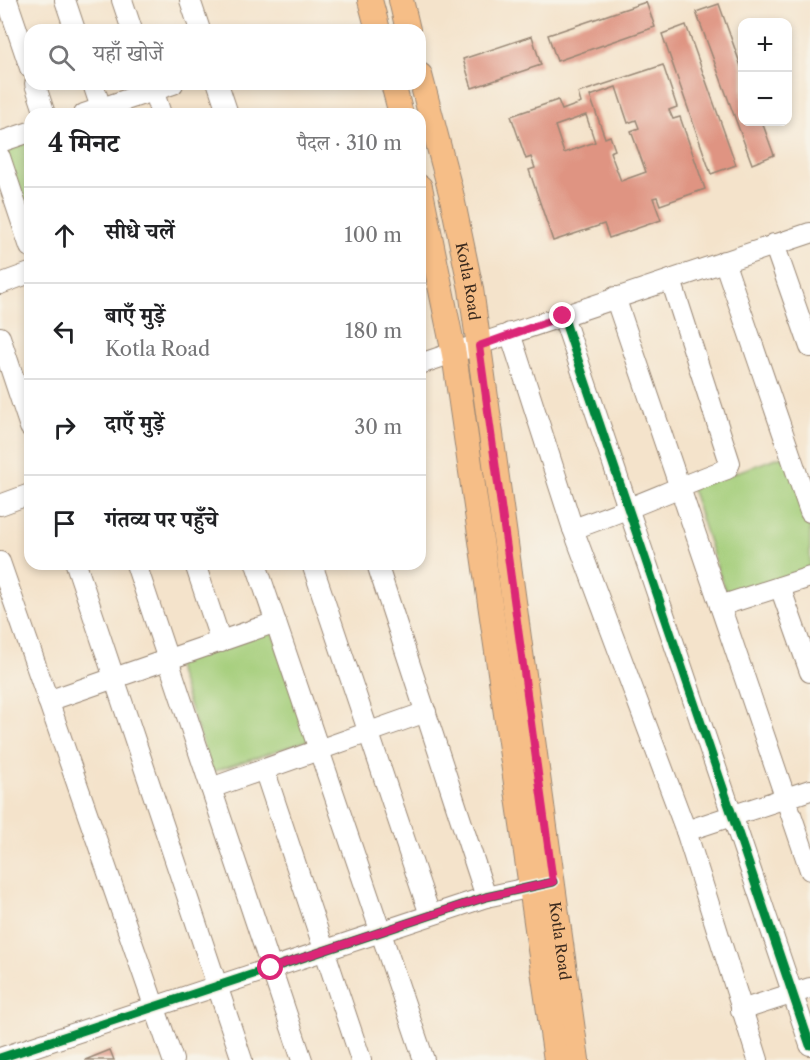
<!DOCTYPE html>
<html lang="hi">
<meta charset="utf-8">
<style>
:root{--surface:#fff;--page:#f2f2f2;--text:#202124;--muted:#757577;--line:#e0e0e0}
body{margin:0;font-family:"Libre Caslon Text","Noto Serif Devanagari",serif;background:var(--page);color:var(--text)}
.controls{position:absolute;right:18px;top:18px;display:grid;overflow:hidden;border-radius:12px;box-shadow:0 3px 9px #0003}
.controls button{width:54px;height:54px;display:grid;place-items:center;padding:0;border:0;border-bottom:2px solid var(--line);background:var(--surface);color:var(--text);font:30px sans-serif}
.stop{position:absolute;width:18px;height:18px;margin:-14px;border:4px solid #db2777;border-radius:50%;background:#fff}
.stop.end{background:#db2777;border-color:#fff;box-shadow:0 2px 6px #0008}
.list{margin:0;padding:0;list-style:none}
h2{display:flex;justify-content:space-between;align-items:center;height:78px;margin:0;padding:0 24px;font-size:26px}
h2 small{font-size:20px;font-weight:400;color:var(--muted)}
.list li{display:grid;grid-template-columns:39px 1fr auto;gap:18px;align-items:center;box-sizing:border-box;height:96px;padding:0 24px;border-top:2px solid var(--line)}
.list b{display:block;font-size:22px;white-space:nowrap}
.list p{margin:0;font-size:20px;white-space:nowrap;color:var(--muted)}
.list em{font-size:20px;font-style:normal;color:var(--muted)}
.icon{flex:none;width:33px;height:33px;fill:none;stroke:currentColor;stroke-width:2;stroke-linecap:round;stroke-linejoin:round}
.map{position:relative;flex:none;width:810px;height:1060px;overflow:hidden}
.search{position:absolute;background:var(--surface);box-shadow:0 3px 9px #0003;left:24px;top:24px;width:402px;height:66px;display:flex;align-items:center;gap:15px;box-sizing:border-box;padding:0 21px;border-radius:18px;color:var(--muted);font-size:22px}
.panel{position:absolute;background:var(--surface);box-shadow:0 3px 9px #0003;left:24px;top:108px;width:402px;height:462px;border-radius:18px}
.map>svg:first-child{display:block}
.green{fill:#a4ce7a;stroke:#707c4c;stroke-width:1.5}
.building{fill:#df9482;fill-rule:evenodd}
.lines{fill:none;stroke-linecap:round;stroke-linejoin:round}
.minor-casing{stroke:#988674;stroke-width:22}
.major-casing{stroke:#988674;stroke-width:26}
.minor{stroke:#fff;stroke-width:20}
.major{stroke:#f6be87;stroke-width:24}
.cycleway-casing{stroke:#f7f3e8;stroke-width:13}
.cycleway{stroke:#00873e;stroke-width:9}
.route{stroke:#db2777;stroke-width:8}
.labels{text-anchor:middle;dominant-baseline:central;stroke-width:5;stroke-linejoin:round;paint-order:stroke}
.street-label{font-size:15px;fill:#3b2a1e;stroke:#f7f3e8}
</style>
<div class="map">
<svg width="810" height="1060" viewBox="0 0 810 1060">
<rect width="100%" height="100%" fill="#f7f3e8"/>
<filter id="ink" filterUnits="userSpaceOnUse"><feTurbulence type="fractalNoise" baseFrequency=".0167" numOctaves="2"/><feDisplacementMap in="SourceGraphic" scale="12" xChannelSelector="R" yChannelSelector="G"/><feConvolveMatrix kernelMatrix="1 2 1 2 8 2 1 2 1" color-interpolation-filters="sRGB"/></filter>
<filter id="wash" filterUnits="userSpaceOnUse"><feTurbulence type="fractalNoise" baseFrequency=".008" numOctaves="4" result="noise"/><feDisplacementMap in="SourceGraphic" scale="24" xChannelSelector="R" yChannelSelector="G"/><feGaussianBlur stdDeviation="1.35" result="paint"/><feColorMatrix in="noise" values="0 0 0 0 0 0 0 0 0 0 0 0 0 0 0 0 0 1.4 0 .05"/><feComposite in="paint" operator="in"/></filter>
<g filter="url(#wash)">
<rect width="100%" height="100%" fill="#f4e3cb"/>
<g class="green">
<path d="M30 140V233L2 150Z"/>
<path d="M788 454 810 521V569L727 597 691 488Z"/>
<path d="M272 629 309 740 212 772 175 663Z"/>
</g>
<g id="blocks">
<g class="building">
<path d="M646 2 655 27 557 61 548 35Z"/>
<path d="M719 4 742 69V122H762L774 155 752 164 696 12Z"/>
<path d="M686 25 736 165 711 174 662 34Z"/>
<path d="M532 36 541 65 472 88 463 59Z"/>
<path d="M663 65 677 107 669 110 673 119 680 117 705 189 660 205 657 197 653 198 661 220 609 238 604 224 553 241 529 170 535 168 531 157 526 159 511 116 558 100 562 110 581 103 578 93ZM616 87 628 123 636 120 639 128 631 131 646 172 621 181 610 152 615 150 610 136 605 138 590 96ZM586 115 595 142 564 153 555 126Z"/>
<path d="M110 1050 114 1060H85Z"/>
</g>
</g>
</g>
<g filter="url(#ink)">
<use href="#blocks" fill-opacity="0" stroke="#988674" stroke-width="1.5"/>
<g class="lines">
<g class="minor-casing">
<g id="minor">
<path d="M7 0 30 68"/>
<path d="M65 0 75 30"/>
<path d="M122 0 132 30"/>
<path d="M190 0 200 30"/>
<path d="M35 84 45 114"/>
<path d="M93 84 103 114"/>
<path d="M151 84 161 114"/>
<path d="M218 84 228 114"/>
<path d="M84 114 173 84"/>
<path d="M0 142 30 132"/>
<path d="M0 157 30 247"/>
<path d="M774 244 810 347"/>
<path d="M724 261 810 512"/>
<path d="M0 284 30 273"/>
<path d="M615 297 810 870"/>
<path d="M563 316 810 1045"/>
<path d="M510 333 573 529 686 831 758 1060"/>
<path d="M0 337 30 427"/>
<path d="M420 364 810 233"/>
<path d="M0 505 30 494"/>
<path d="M573 529C626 511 675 488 727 469L730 463 671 280"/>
<path d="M0 562 173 1060"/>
<path d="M76 564 242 1060"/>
<path d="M136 564 302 1060"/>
<path d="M195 564 221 642"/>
<path d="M256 564 424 1060"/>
<path d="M312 564 430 915"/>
<path d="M377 564 486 897"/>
<path d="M780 587 810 672"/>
<path d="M720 606 810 577"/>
<path d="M48 701 276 622"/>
<path d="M264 769 361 1060"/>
<path d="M211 788 426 712"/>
<path d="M686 831 810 790"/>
<path d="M741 1010 810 988"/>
<path d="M0 1058 486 897 546 884"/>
</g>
</g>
<g class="major-casing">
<g id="major">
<path d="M370 0 378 30"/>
<path d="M401 0 408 30"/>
<path id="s1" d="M420 75 451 193 471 289 577 1060"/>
<path d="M393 84 401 114"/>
<path d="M420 187 454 354 556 1060"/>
</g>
</g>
<use href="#minor" class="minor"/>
<use href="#major" class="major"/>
<g class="cycleway-casing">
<g id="cycleway">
<path d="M563 316 810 1045"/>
<path d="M0 1058 486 897 553 882"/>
</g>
</g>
<use href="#cycleway" class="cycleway"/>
</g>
</g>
<g class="lines" filter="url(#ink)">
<path class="route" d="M271 968 486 897 553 882 479 346 563 316"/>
</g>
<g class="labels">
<g class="street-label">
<text stroke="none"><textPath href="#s1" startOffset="212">Kotla Road</textPath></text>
<text stroke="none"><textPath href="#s1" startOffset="878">Kotla Road</textPath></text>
</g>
</g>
</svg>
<div class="controls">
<button>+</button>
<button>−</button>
</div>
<div class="stop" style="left:271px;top:968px"></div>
<div class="stop end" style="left:563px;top:316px"></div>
<div class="search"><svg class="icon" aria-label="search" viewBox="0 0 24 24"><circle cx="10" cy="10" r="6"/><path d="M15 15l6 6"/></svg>यहाँ खोजें</div>
<section class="panel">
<h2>4 मिनट<small>पैदल · 310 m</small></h2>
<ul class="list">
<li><svg class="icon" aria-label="ahead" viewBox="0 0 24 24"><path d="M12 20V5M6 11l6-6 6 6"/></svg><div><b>सीधे चलें</b></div><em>100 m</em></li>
<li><svg class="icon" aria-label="left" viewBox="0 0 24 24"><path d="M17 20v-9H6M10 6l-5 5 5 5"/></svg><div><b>बाएँ मुड़ें</b><p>Kotla Road</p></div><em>180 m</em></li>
<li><svg class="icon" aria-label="right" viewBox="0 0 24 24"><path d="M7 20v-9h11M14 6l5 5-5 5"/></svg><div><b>दाएँ मुड़ें</b></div><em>30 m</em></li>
<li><svg class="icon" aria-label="arrive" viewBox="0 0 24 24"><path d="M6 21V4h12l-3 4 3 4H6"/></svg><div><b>गंतव्य पर पहुँचे</b></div></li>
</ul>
</section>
</div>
